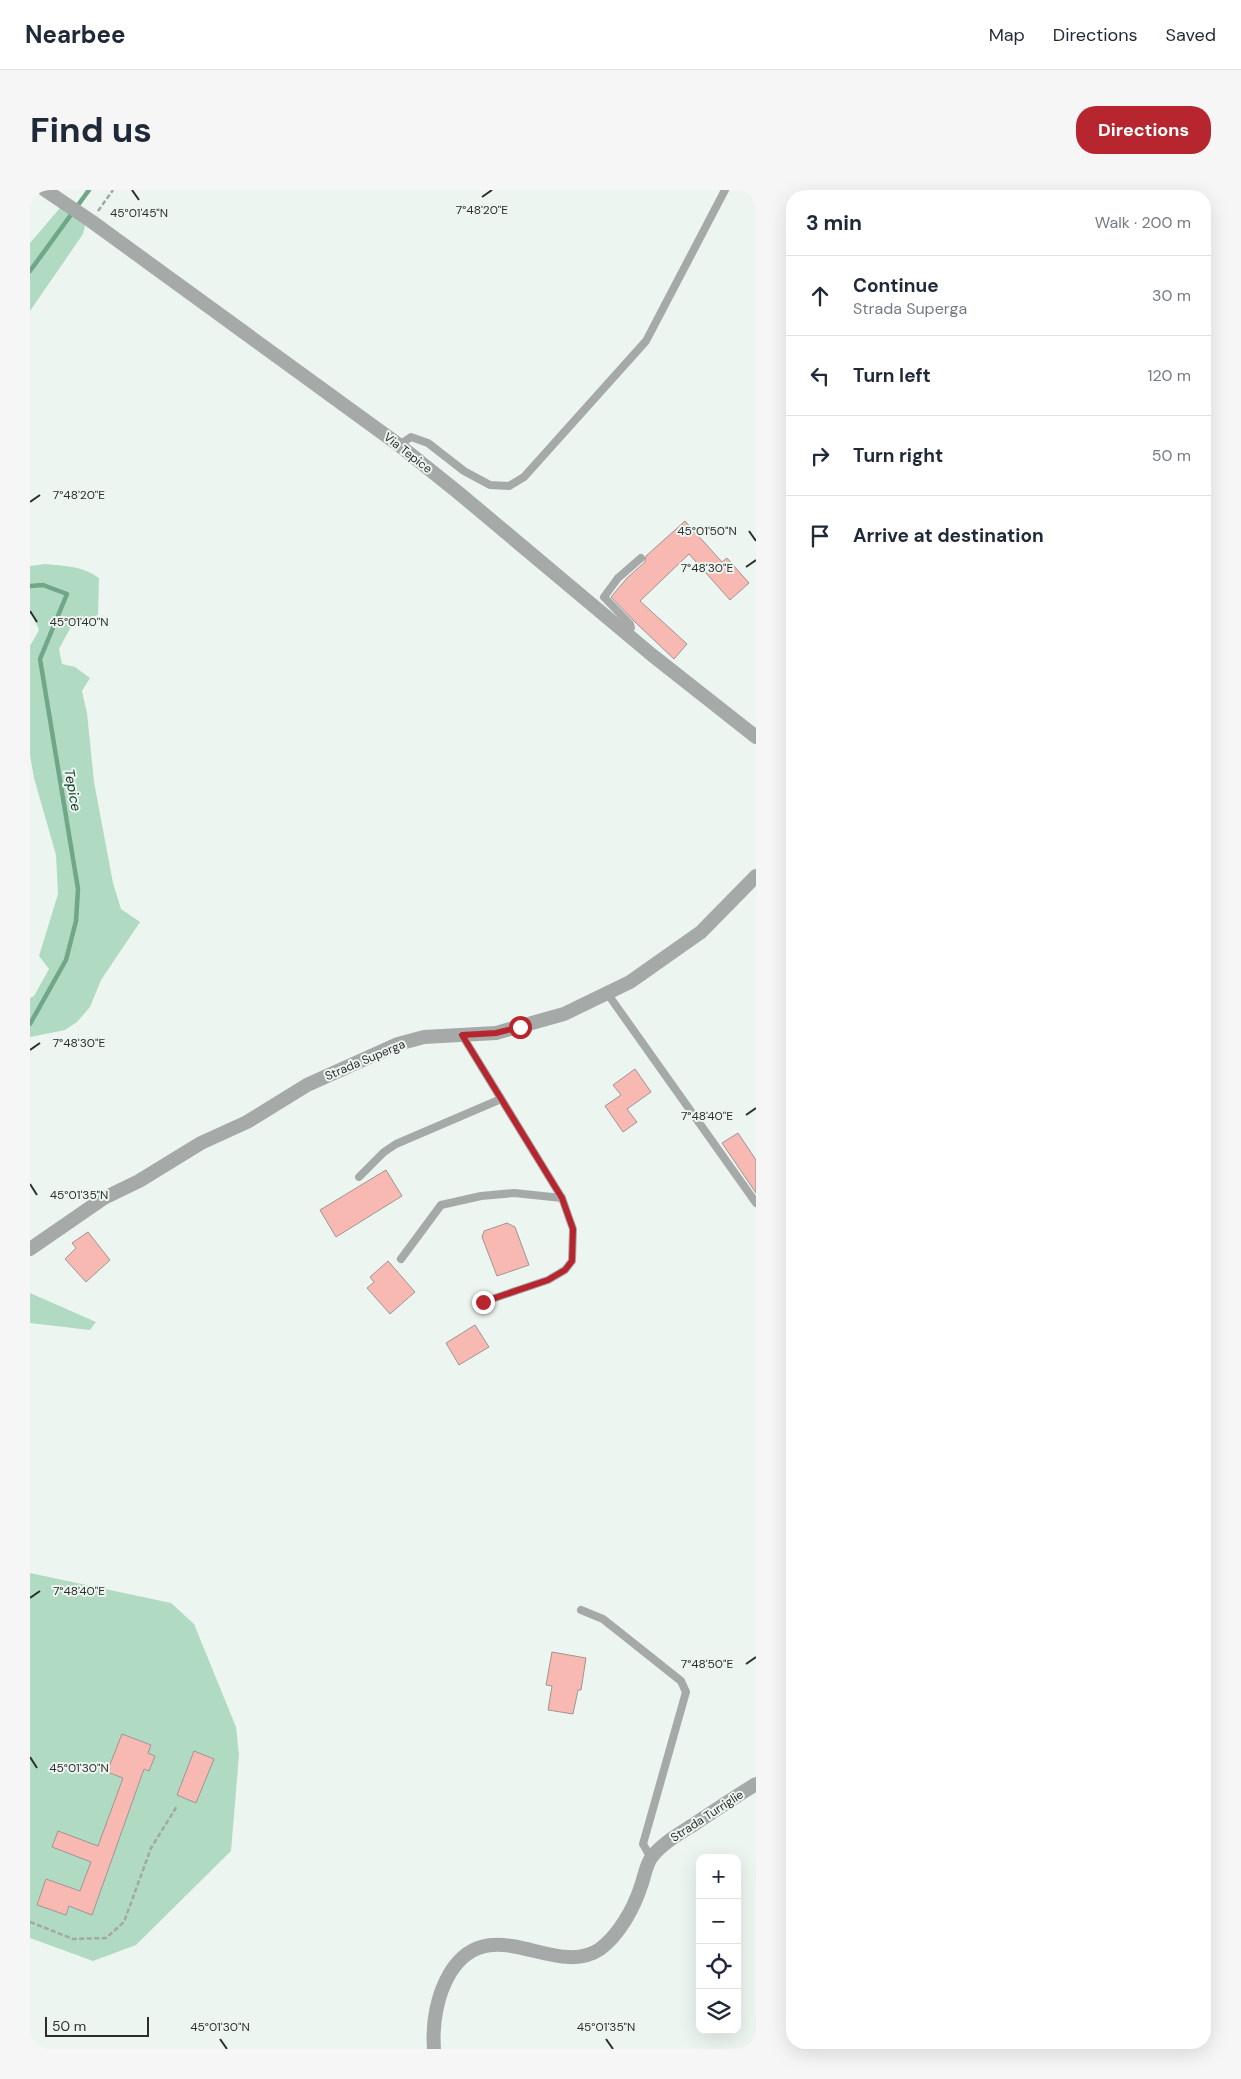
<!DOCTYPE html>
<meta charset="utf-8">
<style>
:root{--surface:#fff;--page:#f6f6f7;--text:#1f2937;--muted:#747a83;--line:#e0e1e3;--accent:#b7262e}
body{margin:0;font-family:"DM Sans",sans-serif;background:var(--page);color:var(--text)}
.controls{position:absolute;right:15px;bottom:15px;display:grid;overflow:hidden;border-radius:10px;box-shadow:0 5px 20px #0002}
.controls button{width:45px;height:45px;display:grid;place-items:center;padding:0;border:0;border-bottom:1px solid var(--line);background:var(--surface);color:var(--text);font:25px sans-serif}
.scale{position:absolute;left:15px;bottom:12px;width:104px;box-sizing:border-box;padding-left:5px;border:2px solid #2b2e2c;border-top:0;font-size:14px;line-height:18px;white-space:nowrap;color:#2b2e2c;-webkit-text-stroke:4px #edf5f0;paint-order:stroke}
.stop{position:absolute;width:15px;height:15px;margin:-11px;border:4px solid #b7262e;border-radius:50%;background:#fff}
.stop.end{background:#b7262e;border-color:#fff;box-shadow:0 1px 5px #0008}
.list{margin:0;padding:0;list-style:none}
h2{display:flex;justify-content:space-between;align-items:center;height:65px;margin:0;padding:0 20px;font-size:21px}
h2 small{font-size:16px;font-weight:400;color:var(--muted)}
.list li{display:grid;grid-template-columns:32px 1fr auto;gap:15px;align-items:center;box-sizing:border-box;height:80px;padding:0 20px;border-top:1px solid var(--line)}
.list b{display:block;font-size:19px;white-space:nowrap}
.list p{margin:0;font-size:16px;white-space:nowrap;color:var(--muted)}
.list em{font-size:16px;font-style:normal;color:var(--muted)}
.icon{flex:none;width:28px;height:28px;fill:none;stroke:currentColor;stroke-width:2;stroke-linecap:round;stroke-linejoin:round}
.map{position:relative;flex:none;width:726px;height:1859px;overflow:hidden;border-radius:20px}
header{display:flex;align-items:center;gap:30px;box-sizing:border-box;height:70px;padding:0 25px;background:var(--surface);border-bottom:1px solid var(--line)}
header strong{font-size:24px}
nav{display:flex;gap:28px;margin-inline-start:auto;font-size:18px}
.intro{display:flex;align-items:center;justify-content:space-between;box-sizing:border-box;height:120px;padding:0 30px}
h1{margin:0;font-size:35px}
.button{padding:12px 22px;border-radius:20px;background:var(--accent);color:#fff;font-size:18px;font-weight:700}
main{display:flex;gap:30px;padding:0 30px}
aside{flex:1;background:var(--surface);border-radius:20px;box-shadow:0 5px 20px #0002}
.map>svg:first-child{display:block}
.green{fill:#b1dac2}
.lines{fill:none;stroke-linecap:round;stroke-linejoin:round}
.stream{stroke:#6fa788;stroke-width:4.5}
.building{fill:#f8b9b3;stroke:#9e9594}
.path{stroke:#a2a8a4;stroke-width:2.5;stroke-dasharray:5 2.5;stroke-linecap:butt}
.service{stroke:#a5a9a7;stroke-width:8}
.minor{stroke:#a5a9a7;stroke-width:14}
.route{stroke:#b7262e;stroke-width:6}
.ticks{fill:none;stroke:#2b2e2c;stroke-width:2}
.labels{text-anchor:middle;dominant-baseline:central;stroke-width:4;stroke-linejoin:round;paint-order:stroke}
.street-label{font-size:12px;fill:#2b2e2c;stroke:#edf5f0}
.water-label{font-size:14px;font-style:italic;fill:#083822;stroke:#edf5f0}
.ticks-label{font-size:12px;text-anchor:middle;fill:#2b2e2c;stroke:#edf5f0;stroke-width:4;stroke-linejoin:round;paint-order:stroke}
</style>
<header>
<strong>Nearbee</strong>
<nav><a>Map</a><a>Directions</a><a>Saved</a></nav>
</header>
<div class="intro"><h1>Find us</h1><a class="button">Directions</a></div>
<main>
<div class="map">
<svg width="726" height="1859" viewBox="0 0 726 1859">
<rect width="100%" height="100%" fill="#edf5f0"/>
<g class="green">
<path d="M30 18 57 28 53 44 0 121V53Z"/>
<path d="M15 374C34 376 53 376 69 388L68 425 43 433 29 459 32 474 45 477 60 488 52 501 57 523 64 592 83 693 91 719 110 732 71 790 60 817 47 832 35 840 0 847V808L4 806 19 779 9 766 28 704 26 665 4 588 0 565V456L9 440 3 426 0 424V376Z"/>
<path d="M0 1103 66 1132 60 1140 0 1133Z"/>
<path d="M0 1383 141 1413 164 1434 206 1537 209 1565 201 1661 106 1755 63 1771 0 1748Z"/>
</g>
<g class="lines">
<g class="stream">
<path d="M0 81 59 0"/>
<path d="M0 396 13 395 37 404 10 469 48 699 46 731 36 770 0 834"/>
</g>
</g>
<g class="building">
<path d="M655 331 692 372 697 368 719 393 700 410 659 364 610 411 657 454 644 469 606 433 581 407 597 388 615 372 616 366Z"/>
<path d="M605 879 621 902 597 919 607 932 593 942 575 916 591 905 583 895Z"/>
<path d="M708 943 726 970V1003L692 953Z"/>
<path d="M356 980 372 1006 306 1047 290 1020Z"/>
<path d="M477 1033 485 1037 499 1075 467 1086 452 1047 454 1041Z"/>
<path d="M58 1042 80 1070 56 1092 35 1069 46 1058 42 1053Z"/>
<path d="M358 1071 385 1102 360 1124 337 1098 344 1092 340 1087Z"/>
<path d="M445 1135 459 1157 429 1175 416 1153Z"/>
<path d="M522 1462 556 1468 551 1500H548L543 1524 518 1520 522 1496 516 1495Z"/>
<path d="M92 1544 121 1555 118 1563 125 1566 119 1581 114 1579 62 1725 39 1716 36 1725 7 1715 16 1689 50 1701 61 1672 22 1657 28 1641 68 1656 93 1588 77 1582Z"/>
<path d="M164 1561 184 1569 166 1613 147 1605Z"/>
</g>
<g class="lines">
<g class="path">
<path d="M68 21 83 0"/>
<path d="M0 1732 43 1749 76 1748 94 1732 121 1658 147 1616"/>
</g>
<g class="service">
<path d="M369 255 381 247 398 253 434 281 460 295 479 296 494 287 616 151 695 0"/>
<path d="M595 443 601 438 600 434 574 407 588 388 611 368"/>
<path d="M577 803 726 1013"/>
<path d="M432 845 532 1008 543 1039 542 1071 535 1080 518 1090 453 1112"/>
<path d="M329 987 354 962 366 954 471 909"/>
<path d="M371 1069 411 1015 451 1006 484 1003 532 1008"/>
<path d="M551 1420 573 1429 651 1491 656 1502 613 1654 621 1668"/>
</g>
<g class="minor">
<path d="M15 0 61 31 369 255 430 304 622 465 726 547"/>
<path d="M0 1059 74 1008 109 991 171 953 217 932 277 895 368 854 394 847 466 843 534 824 600 792 671 742 726 686"/>
<path d="M404 1859C402 1833 407 1805 420 1783 460 1718 525 1790 570 1759 589 1745 604 1718 611 1696 614 1688 616 1675 621 1668 631 1654 649 1644 663 1635 684 1621 705 1607 726 1594"/>
</g>
</g>
<g class="lines">
<path class="route" d="M453 1112 518 1090 535 1080 542 1071 543 1039 532 1008 432 845 466 843 490 837"/>
</g>
<path class="ticks" d="M102 0 109 10M452 7 462 0M0 312 10 305M719 341 726 351M716 377 726 370M0 421 7 432M0 860 10 853M716 925 726 918M0 994 7 1005M0 1408 10 1401M716 1474 726 1467M0 1567 7 1578M190 1849 197 1859M576 1849 583 1859"/>
<g class="labels">
<g class="street-label">
<text transform="translate(378 263) rotate(38)">Via Tepice</text>
<text transform="translate(335 870) rotate(-23)">Strada Superga</text>
<text transform="translate(677 1626) rotate(-33)">Strada Turriglie</text>
</g>
<g class="water-label">
<text transform="translate(43 600) rotate(80)">Tepice</text>
</g>
</g>
<g class="ticks-label">
<text x="452" y="24">7°48'20"E</text>
<text x="109" y="27">45°01'45"N</text>
<text x="49" y="309">7°48'20"E</text>
<text x="677" y="345">45°01'50"N</text>
<text x="677" y="382">7°48'30"E</text>
<text x="49" y="436">45°01'40"N</text>
<text x="49" y="857">7°48'30"E</text>
<text x="677" y="930">7°48'40"E</text>
<text x="49" y="1009">45°01'35"N</text>
<text x="49" y="1405">7°48'40"E</text>
<text x="677" y="1478">7°48'50"E</text>
<text x="49" y="1582">45°01'30"N</text>
<text x="190" y="1841">45°01'30"N</text>
<text x="576" y="1841">45°01'35"N</text>
</g>
</svg>
<div class="controls">
<button>+</button>
<button>−</button>
<button><svg class="icon" aria-label="locate" viewBox="0 0 24 24"><circle cx="12" cy="12" r="6"/><path d="M12 2v4M12 18v4M2 12h4M18 12h4"/></svg></button>
<button><svg class="icon" aria-label="layers" viewBox="0 0 24 24"><path d="M12 4l9 5-9 5-9-5zM3 14l9 5 9-5"/></svg></button>
</div>
<div class="scale">50 m</div>
<div class="stop" style="left:490px;top:837px"></div>
<div class="stop end" style="left:453px;top:1112px"></div>
</div>
<aside>
<h2>3 min<small>Walk · 200 m</small></h2>
<ul class="list">
<li><svg class="icon" aria-label="ahead" viewBox="0 0 24 24"><path d="M12 20V5M6 11l6-6 6 6"/></svg><div><b>Continue</b><p>Strada Superga</p></div><em>30 m</em></li>
<li><svg class="icon" aria-label="left" viewBox="0 0 24 24"><path d="M17 20v-9H6M10 6l-5 5 5 5"/></svg><div><b>Turn left</b></div><em>120 m</em></li>
<li><svg class="icon" aria-label="right" viewBox="0 0 24 24"><path d="M7 20v-9h11M14 6l5 5-5 5"/></svg><div><b>Turn right</b></div><em>50 m</em></li>
<li><svg class="icon" aria-label="arrive" viewBox="0 0 24 24"><path d="M6 21V4h12l-3 4 3 4H6"/></svg><div><b>Arrive at destination</b></div></li>
</ul>
</aside>
</main>
